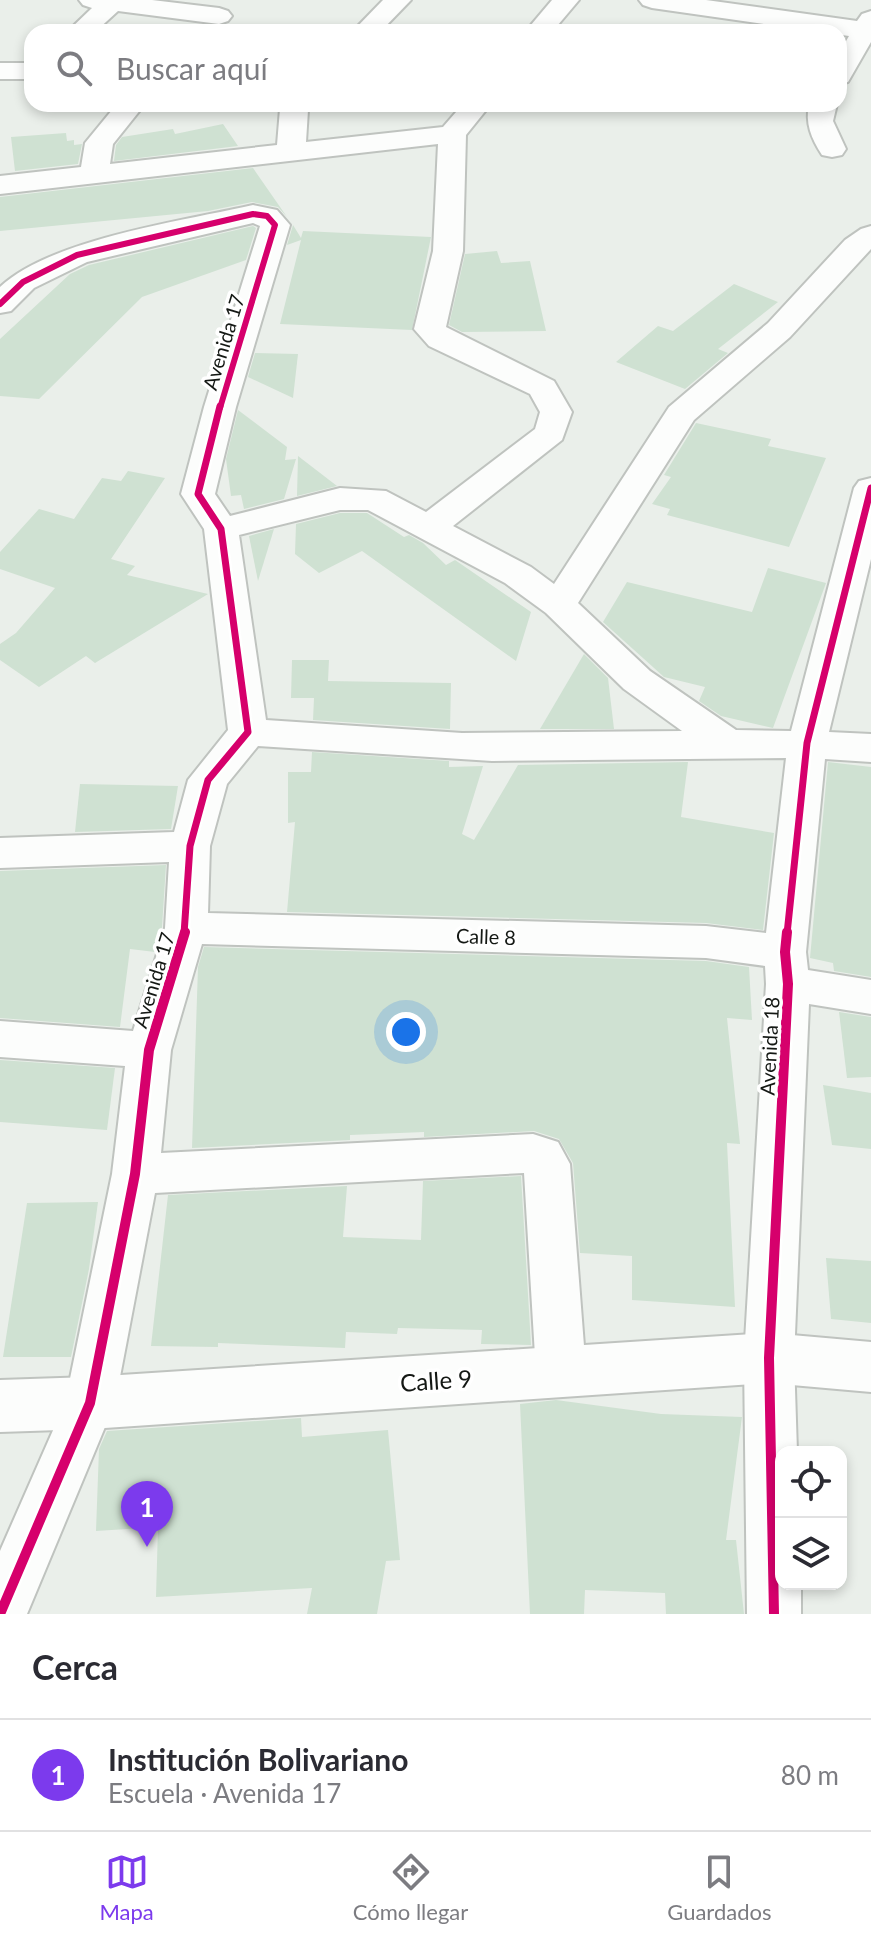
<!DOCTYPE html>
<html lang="es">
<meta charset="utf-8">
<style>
:root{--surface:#fff;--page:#f7f7f7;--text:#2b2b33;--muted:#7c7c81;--line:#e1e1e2;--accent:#7c3aed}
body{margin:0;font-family:Lato,sans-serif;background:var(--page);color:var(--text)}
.controls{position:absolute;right:24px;bottom:24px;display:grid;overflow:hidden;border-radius:16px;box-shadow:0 4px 12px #0003}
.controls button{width:72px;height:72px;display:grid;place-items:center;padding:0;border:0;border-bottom:2px solid var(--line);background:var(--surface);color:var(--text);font:40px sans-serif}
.you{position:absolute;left:406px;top:1032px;width:28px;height:28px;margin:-20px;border:6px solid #fff;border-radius:50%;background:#1a73e8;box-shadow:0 0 0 12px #1a73e833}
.badge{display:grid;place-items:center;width:52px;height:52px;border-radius:50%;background:var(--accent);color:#fff;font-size:26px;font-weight:700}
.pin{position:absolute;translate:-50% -66px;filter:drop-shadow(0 2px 4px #0008)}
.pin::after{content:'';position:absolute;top:42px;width:28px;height:24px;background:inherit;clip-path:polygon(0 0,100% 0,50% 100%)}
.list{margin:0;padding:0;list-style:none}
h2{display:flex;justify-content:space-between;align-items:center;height:104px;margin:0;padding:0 32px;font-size:34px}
h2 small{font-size:26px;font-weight:400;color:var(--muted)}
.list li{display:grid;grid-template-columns:52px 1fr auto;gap:24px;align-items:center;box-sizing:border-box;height:112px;padding:0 32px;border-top:2px solid var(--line)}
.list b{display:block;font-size:30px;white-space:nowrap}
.list p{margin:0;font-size:26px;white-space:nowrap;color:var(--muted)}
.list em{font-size:26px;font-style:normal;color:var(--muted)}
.icon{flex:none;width:44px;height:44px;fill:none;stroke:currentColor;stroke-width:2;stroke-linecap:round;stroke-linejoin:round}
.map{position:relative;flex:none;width:871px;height:1614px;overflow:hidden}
.search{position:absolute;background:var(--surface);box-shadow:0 4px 12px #0003;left:24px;right:24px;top:24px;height:88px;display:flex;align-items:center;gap:20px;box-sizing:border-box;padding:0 28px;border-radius:24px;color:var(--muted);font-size:30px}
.sheet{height:216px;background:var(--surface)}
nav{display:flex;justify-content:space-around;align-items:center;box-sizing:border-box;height:112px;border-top:2px solid var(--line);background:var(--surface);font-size:22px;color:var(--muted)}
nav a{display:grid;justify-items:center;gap:4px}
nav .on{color:var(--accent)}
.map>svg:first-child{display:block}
.building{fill:#cfe1d2}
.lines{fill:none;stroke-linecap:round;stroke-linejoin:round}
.minor-casing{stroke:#bfc3bf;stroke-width:4}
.tertiary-casing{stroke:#bfc3bf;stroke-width:4}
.minor{fill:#fcfdfc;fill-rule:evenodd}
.tertiary{fill:#fcfdfc;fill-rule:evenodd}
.cycleway-far2-casing{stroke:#fff;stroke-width:10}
.cycleway-far1-casing{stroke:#fff;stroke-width:12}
.cycleway-casing{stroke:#fff;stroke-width:15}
.cycleway-far2{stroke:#d6006c;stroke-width:6}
.cycleway-far1{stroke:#d6006c;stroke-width:7}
.cycleway{stroke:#d6006c;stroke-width:10}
.labels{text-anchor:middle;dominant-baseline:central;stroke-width:7;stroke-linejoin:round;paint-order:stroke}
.street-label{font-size:20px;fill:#141814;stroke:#fff}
.near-street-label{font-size:24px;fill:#141814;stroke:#fff}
</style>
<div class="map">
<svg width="871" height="1614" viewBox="0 0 871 1614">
<rect width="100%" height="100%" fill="#eaefea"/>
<g class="building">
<path d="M223 124 238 146 114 161 116 145 122 137 173 129 175 134Z"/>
<path d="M66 133 67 141 74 140V145L82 144 78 164 15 171 11 137Z"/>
<path d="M253 168 287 217 278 207 252 202 208 211 0 231V197Z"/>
<path d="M293 225 301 238 303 231 431 237 412 330 280 324 301 240 287 245Z"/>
<path d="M253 226 256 228 246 260 142 297 39 399 0 396V339L70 274 89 265Z"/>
<path d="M497 251 501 263 530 261 546 331 462 332 449 325 465 254Z"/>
<path d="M734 284 778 302 718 349 728 353 685 389 616 362 658 326 673 331Z"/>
<path d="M255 353 298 354 293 398 248 377Z"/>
<path d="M238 410 287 447 285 460 296 459 284 499 244 509 241 495 231 496 226 459Z"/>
<path d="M696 423 771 439 768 446 826 458 789 547 667 515 670 509 652 504 671 477 664 475Z"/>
<path d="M298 456 337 486 297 496Z"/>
<path d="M128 471 165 478 111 559 135 566 127 575 208 594 95 663 86 656 39 687 0 660V644L16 633 55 588 0 569V552L39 509 74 519 102 478 121 481Z"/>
<path d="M340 513H367L404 537 409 535 423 543 446 565 455 560 531 612 516 661 362 551 319 573 295 554 296 524Z"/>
<path d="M274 529 258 581 249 536Z"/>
<path d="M768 568 826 583 773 728 721 716 699 701 705 687 664 677 603 622 627 582 752 612Z"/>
<path d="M584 654 608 678 614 729H540Z"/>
<path d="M292 660H329L328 681 451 683 450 729 313 720 314 698H291Z"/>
<path d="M312 752 449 761V767L483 766 462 834 474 840 518 765 688 762 681 817 774 833 763 930 706 923 287 912 295 822 288 823V772H311Z"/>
<path d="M828 762 871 767V977L834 971 833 963 810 958Z"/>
<path d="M80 784 178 786 171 829 75 832Z"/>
<path d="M166 865 162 927 155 952 130 949 120 1027 0 1018V871Z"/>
<path d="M204 947 706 961 749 967 752 1020 727 1018 740 1144 727 1143 735 1307 632 1300V1256L580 1253 573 1163 559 1139 534 1131 424 1137V1132L350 1135V1140L192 1148 198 967Z"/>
<path d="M839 1012 871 1017V1077L847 1078Z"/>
<path d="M0 1060 115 1068 107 1130 0 1122Z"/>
<path d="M823 1085 871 1093V1149L832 1145Z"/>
<path d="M521 1176 531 1345 481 1344 482 1330 398 1328 397 1334 346 1332 345 1348 218 1343V1347L151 1346 168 1195 347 1186 343 1237 421 1240 423 1181Z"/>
<path d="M98 1202 89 1269 71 1357H3L27 1203Z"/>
<path d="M826 1258 871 1261V1323L831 1319Z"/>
<path d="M556 1400 661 1414 742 1417 726 1540H736L744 1614H666L665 1593 585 1590 584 1614H530L520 1404Z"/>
<path d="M301 1418 302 1437 388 1430 400 1560 386 1561 377 1614H307L312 1588 156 1597 158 1527 96 1531 99 1449 107 1431Z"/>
</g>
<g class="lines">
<g class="minor-casing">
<g id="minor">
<path d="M79 0H152L219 8 228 11 232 16 228 21 219 24 118 11 95 32H67L92 8 83 5Z"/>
<path d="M383 0H411L380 32H352Z"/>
<path d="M552 0H579L552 32H525Z"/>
<path d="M639 0H706L857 21 862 14 871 11V42L848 82 839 84V53L849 36 652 8 643 5Z"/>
<rect x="0" y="63" width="32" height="16"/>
<path d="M117 104H145L113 144 110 164 277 145 280 109 284 104H312L308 110 306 142 443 127 463 104H491L466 135 463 251 446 327 554 381 572 412 562 440 453 526 531 567 554 584 669 407 768 323 845 240 861 229 871 226V249L790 337 694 420 578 603 650 671 736 730 791 731 854 488 859 481 871 478V559L829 732 871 734V762L825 759 806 952 808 970 871 980V1014L809 1004 794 1358 797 1452H781V1584H801V1614H747L744 1358 766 984 765 966 706 958 202 944 171 1050 161 1153 533 1134 558 1142 570 1164 586 1372 579 1388 561 1395 543 1388 536 1372 524 1173 155 1193 115 1403 27 1614H0V1551L65 1403 112 1174 125 1066 0 1057V1021L133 1031 165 928 169 862 0 868V838L174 832 188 780 228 730 204 529 181 494 204 407 260 226 253 223 87 262 34 288 11 311 0 313V287C51 239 183 221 253 205L277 210 290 225 236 407 215 494 230 516 340 488 386 491 426 512 535 429 540 412 530 394 429 346 414 329 433 251 438 144 0 194V176L81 167 85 143ZM340 510H368L505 583 546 613 624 689 682 731 462 733 266 720 239 535ZM258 746 492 761 786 758 766 933 706 926 208 913 210 846 227 784Z"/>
<path d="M809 104H837L833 121 846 149 842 155 832 157 822 155C811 138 805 123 809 104Z"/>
</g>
</g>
<g class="tertiary-casing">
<path id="tertiary" d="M769 1333 871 1342V1392L769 1383 90 1429 0 1432V1380L90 1377Z"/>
</g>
<use href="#minor" class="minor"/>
<use href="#tertiary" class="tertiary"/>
<g class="cycleway-far2-casing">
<path id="cycleway-far2" d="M0 304 23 282 77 255 253 214 267 216 275 225 220 408"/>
</g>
<g class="cycleway-far1-casing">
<g id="cycleway-far1">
<path d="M184 934 190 846 208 780 248 732 221 529 198 494 220 406"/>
<path d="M787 934 807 743 871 488"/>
</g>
</g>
<g class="cycleway-casing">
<g id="cycleway">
<path d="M0 1614 90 1403 135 1174 149 1050 185 932"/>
<path d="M774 1614 769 1358 788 984 785 952 787 932"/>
</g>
</g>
<use href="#cycleway-far2" class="cycleway-far2"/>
<use href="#cycleway-far1" class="cycleway-far1"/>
<use href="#cycleway" class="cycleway"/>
</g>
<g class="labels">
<g class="street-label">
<text transform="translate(223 342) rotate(-73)">Avenida 17</text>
<text transform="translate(486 936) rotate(2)">Calle 8</text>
<text transform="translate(153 980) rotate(-73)">Avenida 17</text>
<text transform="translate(769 1046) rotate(-87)">Avenida 18</text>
</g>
<g class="near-street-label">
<text transform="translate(436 1380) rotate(-4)">Calle 9</text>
</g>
</g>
</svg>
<div class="controls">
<button><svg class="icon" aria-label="locate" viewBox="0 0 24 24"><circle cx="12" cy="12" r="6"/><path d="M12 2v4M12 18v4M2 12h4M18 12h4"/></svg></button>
<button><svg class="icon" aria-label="layers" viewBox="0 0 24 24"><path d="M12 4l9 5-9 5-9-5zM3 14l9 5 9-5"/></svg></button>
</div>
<div class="you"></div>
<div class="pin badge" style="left:147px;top:1547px">1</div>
<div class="search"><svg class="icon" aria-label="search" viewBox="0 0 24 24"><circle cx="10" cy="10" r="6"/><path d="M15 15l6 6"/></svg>Buscar aquí</div>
</div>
<section class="sheet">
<h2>Cerca<small></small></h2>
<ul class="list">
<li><span class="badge">1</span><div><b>Institución Bolivariano</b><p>Escuela · Avenida 17</p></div><em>80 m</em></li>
</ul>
</section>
<nav>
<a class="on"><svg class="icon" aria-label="map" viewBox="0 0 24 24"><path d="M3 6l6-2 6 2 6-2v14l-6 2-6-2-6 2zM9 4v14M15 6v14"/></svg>Mapa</a>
<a><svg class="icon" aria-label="directions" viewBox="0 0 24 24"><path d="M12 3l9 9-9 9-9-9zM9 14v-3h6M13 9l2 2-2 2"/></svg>Cómo llegar</a>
<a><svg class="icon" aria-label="saved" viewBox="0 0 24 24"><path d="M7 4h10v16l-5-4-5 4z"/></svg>Guardados</a>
</nav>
